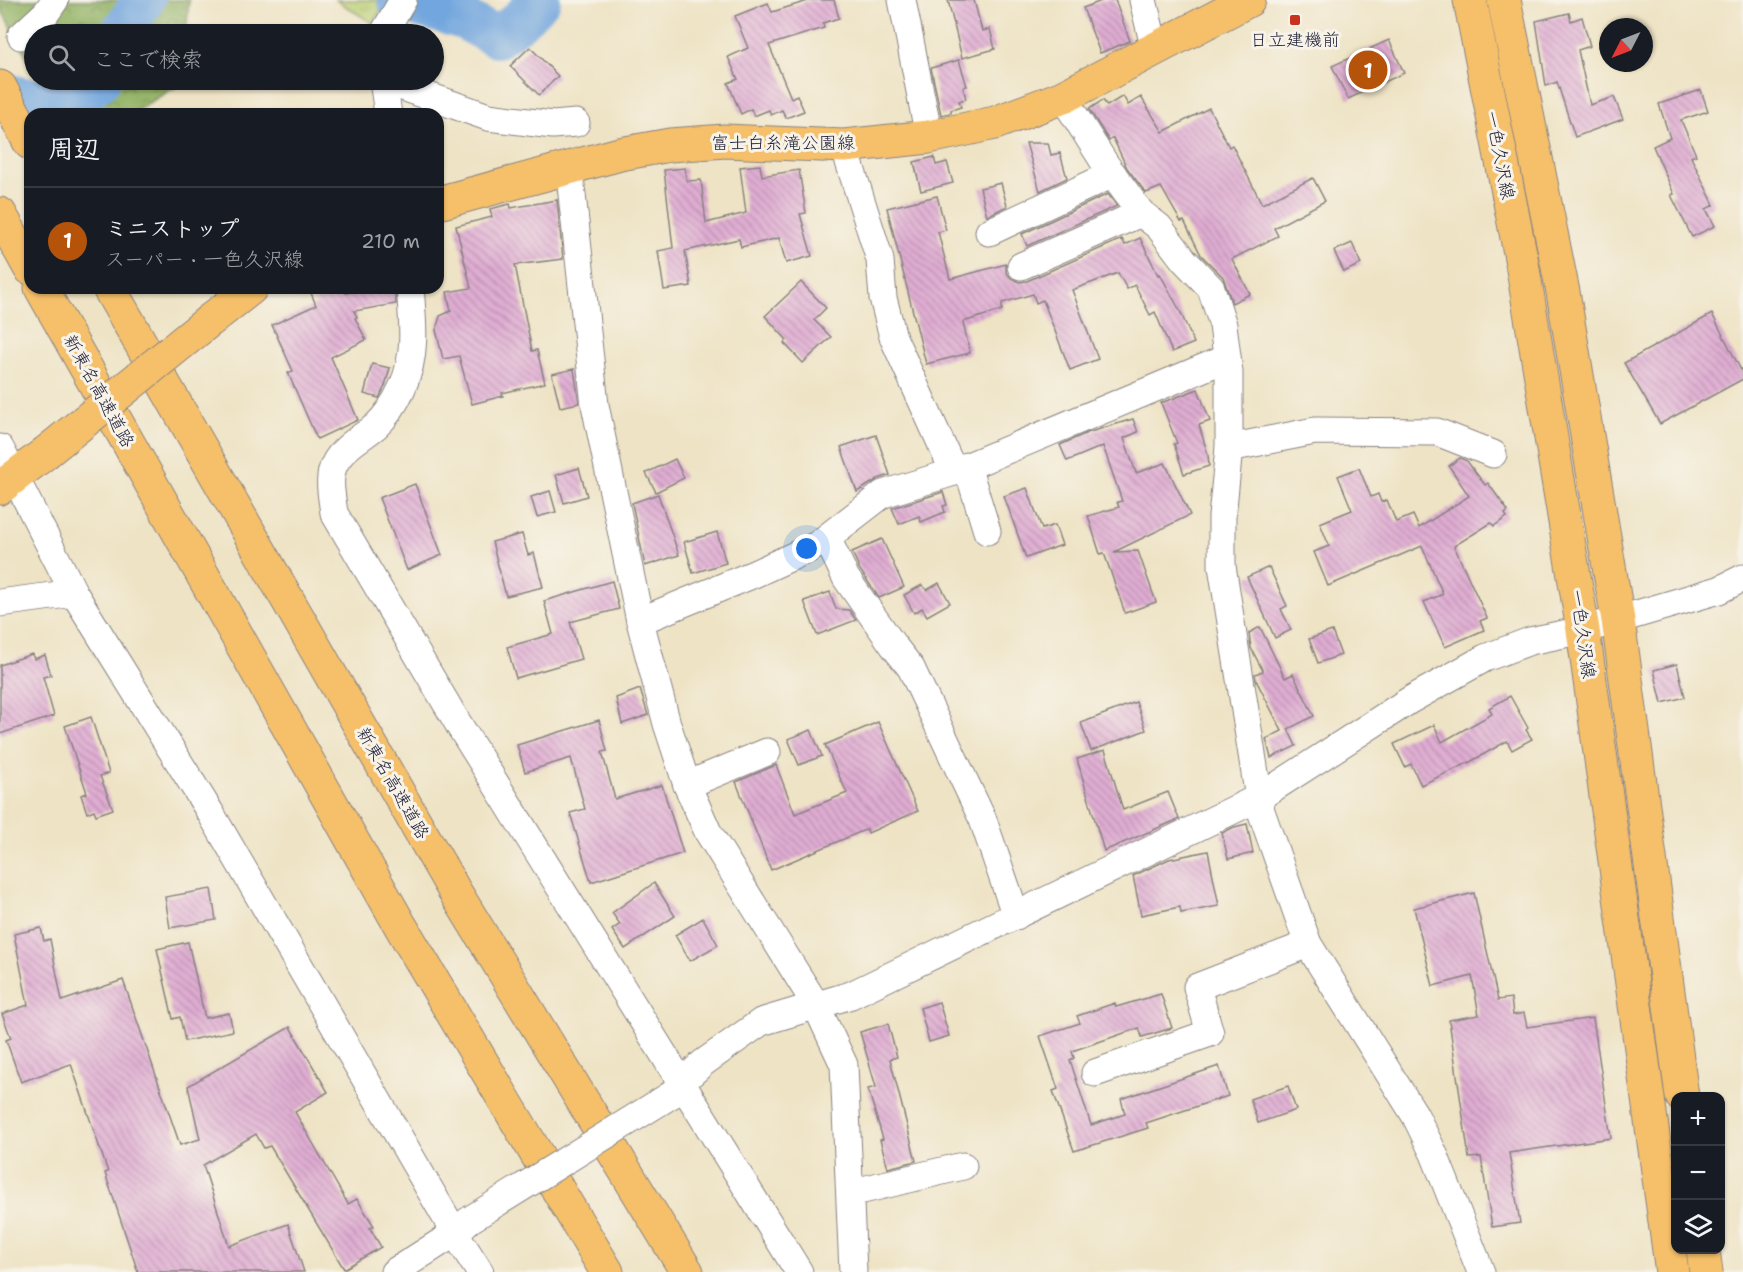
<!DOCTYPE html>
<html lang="ja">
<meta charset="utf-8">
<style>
:root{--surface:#171b24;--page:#20242c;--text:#f1f3f6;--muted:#9ea1a6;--line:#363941;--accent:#b45309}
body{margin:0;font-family:"Shantell Sans","Klee One",sans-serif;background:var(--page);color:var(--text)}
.controls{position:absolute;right:18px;bottom:18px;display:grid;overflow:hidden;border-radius:12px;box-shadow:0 2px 4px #0004}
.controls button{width:54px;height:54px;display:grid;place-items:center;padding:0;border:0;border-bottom:2px solid var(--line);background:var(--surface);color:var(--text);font:30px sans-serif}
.compass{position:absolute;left:1599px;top:18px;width:54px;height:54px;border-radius:50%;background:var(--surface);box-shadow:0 2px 4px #0004;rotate:228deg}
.you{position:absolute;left:807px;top:549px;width:21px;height:21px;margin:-15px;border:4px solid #fff;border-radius:50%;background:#1a73e8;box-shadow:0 0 0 9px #1a73e833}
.badge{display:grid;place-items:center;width:39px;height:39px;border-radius:50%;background:var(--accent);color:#fff;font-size:20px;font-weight:700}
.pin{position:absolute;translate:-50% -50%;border:3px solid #fff;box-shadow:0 2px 6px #0006}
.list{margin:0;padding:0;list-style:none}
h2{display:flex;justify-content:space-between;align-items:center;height:78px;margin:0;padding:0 24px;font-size:26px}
h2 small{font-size:20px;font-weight:400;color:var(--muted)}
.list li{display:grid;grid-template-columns:39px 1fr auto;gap:18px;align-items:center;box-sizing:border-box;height:108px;padding:0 24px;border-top:2px solid var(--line)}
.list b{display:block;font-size:22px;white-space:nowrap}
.list p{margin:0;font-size:20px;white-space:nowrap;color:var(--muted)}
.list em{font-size:20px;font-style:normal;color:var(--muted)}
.icon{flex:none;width:33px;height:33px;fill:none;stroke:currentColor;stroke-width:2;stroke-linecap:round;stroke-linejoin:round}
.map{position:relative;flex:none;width:1743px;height:1272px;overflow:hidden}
.search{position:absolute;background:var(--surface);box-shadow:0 2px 4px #0004;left:24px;top:24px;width:420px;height:66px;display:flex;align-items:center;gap:15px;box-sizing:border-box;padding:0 21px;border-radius:33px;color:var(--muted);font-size:22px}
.panel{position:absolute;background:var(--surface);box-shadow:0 2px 4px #0004;left:24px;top:108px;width:420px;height:186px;border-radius:18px}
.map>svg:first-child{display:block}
.grass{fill:url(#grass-tufts);stroke:#6e7857;stroke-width:1.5}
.forest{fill:url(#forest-crowns);stroke:#5a6a50;stroke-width:1.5}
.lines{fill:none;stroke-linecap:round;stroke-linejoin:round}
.river{stroke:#72a6de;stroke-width:42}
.building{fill:url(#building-back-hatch)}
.minor-casing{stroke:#888280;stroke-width:29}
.major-casing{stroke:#888280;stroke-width:35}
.highway-casing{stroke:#888280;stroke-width:35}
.minor{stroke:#fff;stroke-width:27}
.major{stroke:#f6c06b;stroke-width:33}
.highway{stroke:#f6c06b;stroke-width:33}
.minor-bridge-casing{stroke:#888280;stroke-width:29;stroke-linecap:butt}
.major-bridge-casing{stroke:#888280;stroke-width:35;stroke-linecap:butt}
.minor-bridge{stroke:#fff;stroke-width:27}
.major-bridge{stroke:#f6c06b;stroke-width:33}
.poi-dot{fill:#c8321e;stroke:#f7f3e8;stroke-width:2}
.labels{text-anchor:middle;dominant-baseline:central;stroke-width:6;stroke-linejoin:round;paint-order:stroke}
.poi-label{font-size:18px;fill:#22223b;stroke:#f7f3e8}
.street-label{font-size:18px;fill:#22223b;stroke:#f7f3e8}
</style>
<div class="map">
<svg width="1743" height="1272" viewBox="0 0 1743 1272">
<defs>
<pattern id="grass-tufts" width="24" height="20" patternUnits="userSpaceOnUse" patternTransform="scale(1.5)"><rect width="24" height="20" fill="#bacf73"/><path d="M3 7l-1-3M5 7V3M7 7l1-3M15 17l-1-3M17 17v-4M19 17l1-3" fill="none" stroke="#a0b164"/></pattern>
<pattern id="forest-crowns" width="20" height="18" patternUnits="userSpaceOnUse" patternTransform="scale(1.5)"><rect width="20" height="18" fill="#93b265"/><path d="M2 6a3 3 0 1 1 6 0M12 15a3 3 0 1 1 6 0" fill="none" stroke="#789054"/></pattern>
<pattern id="building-back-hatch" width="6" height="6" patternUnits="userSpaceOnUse" patternTransform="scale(1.5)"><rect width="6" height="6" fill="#e0add3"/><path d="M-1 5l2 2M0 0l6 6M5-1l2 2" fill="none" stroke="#b58cac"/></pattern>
</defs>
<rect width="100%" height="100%" fill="#f7f3e8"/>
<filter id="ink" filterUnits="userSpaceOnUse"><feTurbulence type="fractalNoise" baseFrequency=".0167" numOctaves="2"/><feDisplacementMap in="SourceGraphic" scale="12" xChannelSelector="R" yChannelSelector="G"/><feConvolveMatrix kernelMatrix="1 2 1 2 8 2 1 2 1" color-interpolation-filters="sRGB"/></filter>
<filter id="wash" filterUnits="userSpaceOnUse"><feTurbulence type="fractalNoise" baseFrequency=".008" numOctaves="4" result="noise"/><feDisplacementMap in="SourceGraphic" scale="24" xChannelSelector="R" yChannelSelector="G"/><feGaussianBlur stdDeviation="1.35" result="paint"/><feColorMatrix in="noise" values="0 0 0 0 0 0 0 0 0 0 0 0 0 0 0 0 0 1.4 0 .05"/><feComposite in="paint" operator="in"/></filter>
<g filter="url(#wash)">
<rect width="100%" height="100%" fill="#eee3c5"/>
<path class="grass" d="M336 0H388L372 23Z"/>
<g class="forest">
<path d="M0 0H189L186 34H34V70L0 7Z"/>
<path d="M40 80H183V82L131 114H59Z"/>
</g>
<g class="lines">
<g class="river">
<path d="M398 0 464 19 497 37 517 23 540 0"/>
<path d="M120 34 144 0"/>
<path d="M0 91C33 105 72 102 100 80"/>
</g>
</g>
<g id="blocks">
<g class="building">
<path d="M811 0H834L839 18 823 23 824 28 769 45 791 98 797 95 804 111 786 118 782 110 771 115 769 110 754 116 751 109 741 114 728 83 738 79 728 57 748 48 735 16 768 3 772 12Z"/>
<path d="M948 0H974L982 31 990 29 995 49 962 58Z"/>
<path d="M1104 0H1115L1130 41 1100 53 1083 8Z"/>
<path d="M1569 13 1571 21 1582 17 1590 46 1578 50 1590 105 1614 97 1623 119 1575 137 1557 82 1546 86 1536 21Z"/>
<path d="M1389 40 1404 73 1348 99 1332 66Z"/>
<path d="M530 47 558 76 539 95 510 66Z"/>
<path d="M959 60 967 86 963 87 966 99 959 101 961 107 951 110V113L941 115 931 68Z"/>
<path d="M1701 90 1708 111 1681 120 1696 155 1691 157 1714 205 1706 209 1715 226 1692 237 1671 195 1674 194 1653 146 1670 138 1659 104Z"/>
<path d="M1123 96 1128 105 1141 97 1163 132 1209 108 1229 147 1232 145 1262 204 1313 178 1325 201 1274 228 1278 236 1232 259 1250 294 1232 303 1223 277 1201 255 1184 221 1181 222 1161 187 1146 193 1127 168 1113 138 1109 141 1089 109 1103 100 1107 106Z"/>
<path d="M1026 143H1048L1051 155 1060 153 1067 178 1040 191Z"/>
<path d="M934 157 936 165 947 162 953 183 921 191 914 162Z"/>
<path d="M760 165 762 176 799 170 806 213 800 214 812 256 786 263 779 238 741 247 739 239 685 251 691 286 664 290 658 251 673 248 664 170 685 168 687 181 701 180 706 223 746 213 740 167Z"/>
<path d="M1001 183 1007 206 987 216 980 188Z"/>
<path d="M1108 194 1117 206 1027 246 1022 234Z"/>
<path d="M937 196 946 230 938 232 950 279 1006 264V272L1011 278 1019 282 1027 281 1122 239 1125 245 1140 238 1158 275 1160 274 1180 311 1194 343 1172 352 1155 312 1150 315 1135 285 1127 289 1118 273 1072 290 1098 359 1070 370 1043 300 1036 303 1033 294 1002 303V310L963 322 970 353 926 364 887 208Z"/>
<path d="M557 200 563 259 515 265 532 351 537 350 545 383 502 393 503 396 472 404 459 356 443 359 436 330 440 316 451 311 447 292 471 288 456 226 492 217 490 209 510 204 511 208Z"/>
<path d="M1352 243 1361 264 1344 272 1334 251Z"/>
<path d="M801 282 826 308 814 320 831 337 803 363 784 343 787 340 765 316Z"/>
<path d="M322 288H344L346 293 374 288H394L396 304 354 311 357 317 355 318 366 340 331 357 358 420 317 439 288 373 293 371 272 325 316 305 311 293Z"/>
<path d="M1712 314 1743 374V379L1660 424 1624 363Z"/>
<path d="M372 364 390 368 385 386 379 398 364 394Z"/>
<path d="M574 369 579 403 560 407 552 374Z"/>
<path d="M1198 389 1210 421 1199 425 1208 455 1209 466 1184 474 1174 444 1177 443 1161 403Z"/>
<path d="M1133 419 1138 432 1124 438 1136 473 1165 463 1190 515 1114 552 1138 551 1156 602 1125 613 1104 553 1100 554 1088 516 1119 507 1117 502 1122 501 1103 446 1067 461 1060 445 1087 433Z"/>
<path d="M876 435 890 475 878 479 857 492 841 447Z"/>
<path d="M1460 458 1467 461 1485 485 1488 483 1508 511 1505 514 1507 517 1494 526 1491 523 1454 546 1487 618 1480 621 1484 630 1445 647 1424 602 1443 594 1422 546 1328 586 1314 552 1329 546 1320 523 1352 510 1338 476 1359 468 1371 497 1378 494 1381 502 1387 500 1396 522 1413 515 1419 528 1469 496 1449 466Z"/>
<path d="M675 459 684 478 656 492 646 473Z"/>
<path d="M579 468 587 496 564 503 556 475Z"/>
<path d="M415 484 442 555 407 570 379 498Z"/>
<path d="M1027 488 1042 529 1055 525 1062 545 1026 558 1004 496Z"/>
<path d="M550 491 556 512 537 517 531 497Z"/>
<path d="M943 492 947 505 943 506 945 512 921 522 919 516 899 524 892 508Z"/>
<path d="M658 494 679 555 645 566 632 503Z"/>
<path d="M717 532 726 563 693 573 684 542Z"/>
<path d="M522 534 528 555 534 553 543 587 506 596 492 542Z"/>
<path d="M882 539 904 587 879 598 860 570 852 552Z"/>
<path d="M1269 567 1287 606 1281 609 1291 630 1275 638 1247 577Z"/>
<path d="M612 581 619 609 570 622 581 659 516 678 507 647 553 634 544 601Z"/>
<path d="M939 583 950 603 927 616 922 608 914 613 904 595 922 585 927 590Z"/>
<path d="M830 592 836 609 849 610 856 620 817 635 804 601Z"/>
<path d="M1260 627 1285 678 1293 674 1314 716 1288 729 1296 746 1271 758 1266 739 1282 731 1256 680 1255 674 1263 671 1251 648 1249 633Z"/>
<path d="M1332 631 1341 655 1318 663 1309 639Z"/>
<path d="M32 654 34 659 45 655 51 675 43 677 54 716 0 734V665Z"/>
<path d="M1677 664 1685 697 1662 703 1654 670Z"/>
<path d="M640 689 648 715 622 724 616 698Z"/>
<path d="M1510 696 1528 728 1526 730 1532 739 1512 750 1507 741 1470 762 1421 785 1411 764 1405 767 1394 744 1434 725 1442 742 1492 714 1489 708Z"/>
<path d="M1136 702 1146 730 1091 751 1081 723Z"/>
<path d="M91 717 109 773 100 776 113 809 96 815 94 810 87 813 81 795 87 793 65 726Z"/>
<path d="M599 720 607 751 602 752 615 799 662 785 683 853 591 882 570 813 585 809 571 758 525 772 517 745Z"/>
<path d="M878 722 918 811 868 833 867 829 771 870 736 782 776 765 795 814 847 793 825 745Z"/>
<path d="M811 730 822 756 799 765 788 739Z"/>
<path d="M1105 750 1123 810 1168 792 1179 819 1104 851 1077 759Z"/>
<path d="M1247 824 1253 853 1228 859 1222 833 1234 827Z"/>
<path d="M1208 851 1219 906 1181 913 1180 907 1141 915 1133 876 1169 859Z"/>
<path d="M654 883 675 916 625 949 612 930 620 924 612 913Z"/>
<path d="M211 889 216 920 170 928 165 897Z"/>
<path d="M1474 893 1498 1000 1511 998 1513 1015 1524 1013 1527 1027 1593 1018 1611 1138 1509 1153 1520 1223 1492 1227 1481 1157 1469 1158 1449 1020 1479 1015 1472 976 1433 986 1414 908Z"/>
<path d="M703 918 718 945 690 961 675 935Z"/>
<path d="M41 928 44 941 50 939 62 1001 123 980 180 1145 200 1139 188 1086 290 1027 328 1092 295 1112 348 1204 357 1199 374 1226 370 1228 381 1247 344 1269 270 1146 264 1148 256 1134 203 1165 229 1246 288 1224 304 1272H138L105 1173 108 1172 71 1064 21 1082 6 1040 11 1038 2 1014 28 1005 14 934Z"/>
<path d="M188 942 205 1018 229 1013 233 1031 185 1041 180 1017 173 1019 157 949Z"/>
<path d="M1161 994 1172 1028 1142 1037 1139 1028 1072 1051 1074 1058 1070 1060 1091 1125 1125 1114 1121 1099 1219 1066 1228 1096 1146 1123 1148 1128 1074 1151 1053 1091 1058 1089 1040 1036 1080 1023 1077 1016 1115 1003 1116 1007Z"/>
<path d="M939 1002 949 1036 929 1042 920 1008Z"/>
<path d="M888 1024 897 1057 890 1059 916 1161 888 1168 880 1140 883 1139 868 1089 876 1087 860 1032Z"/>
<path d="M1288 1086 1296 1110 1258 1123 1250 1099Z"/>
</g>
</g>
</g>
<g filter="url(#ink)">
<use href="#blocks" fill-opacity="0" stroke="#888280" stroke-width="1.5"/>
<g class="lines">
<g class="minor-casing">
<g id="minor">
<path d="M902 0 929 137"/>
<path d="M1143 0 1155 50"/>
<path d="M383 34 403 0"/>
<path d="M21 36 46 13 55 0"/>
<path d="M383 80 488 117 553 125 576 123"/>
<path d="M383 80 388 114"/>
<path d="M1063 97 1106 165 1141 213 1159 227 1184 260 1211 288 1223 325 1229 372V448L1222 517V566L1261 811 1308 944 1415 1115 1434 1154 1481 1272"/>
<path d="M844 146 880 260 883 298 893 337 954 472"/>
<path d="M569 167 595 405 640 621 667 724 687 785 708 832 816 1005 844 1065 853 1272"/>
<path d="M989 232 1113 174"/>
<path d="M1021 266 1141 213"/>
<path d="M410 288C413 322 417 356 402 388 396 401 387 416 376 426 363 437 343 447 335 463 327 478 332 497 334 513L459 725 799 1272"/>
<path d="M0 448 74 593 210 812 455 1233 480 1272"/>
<path d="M1229 448 1315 431 1437 432 1493 454"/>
<path d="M967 466 987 531"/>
<path d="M827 538 846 578 893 645 911 668 983 820 1016 916"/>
<path d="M0 603 74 593"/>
<path d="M640 621 754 574 817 545 883 494 954 472 1227 358"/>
<path d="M687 785 767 752"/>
<path d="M1095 1073 1210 1033 1197 987 1308 944"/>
<path d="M671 1095 682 1082 703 1063 761 1022 851 995 1258 798 1410 700 1485 658 1530 641 1583 630 1719 590 1743 578"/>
<path d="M850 1193 963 1166"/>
<path d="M394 1272 455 1233 468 1221"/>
</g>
</g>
<g class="major-casing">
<g id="major">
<path d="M1470 0 1522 263 1583 630 1672 1272"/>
<path d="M1504 0 1563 292 1618 620 1682 1096"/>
<path d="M438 203 620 154 670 145 725 141 844 146 929 137 995 123 1063 97 1249 0"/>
<path d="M209 321 251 288"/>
<path d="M0 488 44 454"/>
<path d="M1703 1250 1706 1272"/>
</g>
</g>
<g class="highway-casing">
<g id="highway">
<path d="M0 87 30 143"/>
<path d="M0 214 30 268"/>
<path d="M41 288 400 925 607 1272"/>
<path d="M109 288 454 890 687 1272"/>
</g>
</g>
<use href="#minor" class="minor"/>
<use href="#major" class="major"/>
<use href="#highway" class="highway"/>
<g class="minor-bridge-casing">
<path id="minor-bridge" d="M471 1219 671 1095"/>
</g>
<g class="major-bridge-casing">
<path id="major-bridge" d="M44 454 209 321"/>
</g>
<use href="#minor-bridge" class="minor-bridge"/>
<use href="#major-bridge" class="major-bridge"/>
</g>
</g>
<rect class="poi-dot" x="1289" y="14" width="12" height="12" rx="3"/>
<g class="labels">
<g class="poi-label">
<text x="1295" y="40">日立建機前</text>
</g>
<g class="street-label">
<text x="783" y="143">富士白糸滝公園線</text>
<text transform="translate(1500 155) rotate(79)">一色久沢線</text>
<text transform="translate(99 391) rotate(61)">新東名高速道路</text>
<text transform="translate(1583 634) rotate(82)">一色久沢線</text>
<text transform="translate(393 783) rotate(60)">新東名高速道路</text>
</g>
</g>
</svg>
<div class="controls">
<button>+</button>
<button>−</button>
<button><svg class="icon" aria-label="layers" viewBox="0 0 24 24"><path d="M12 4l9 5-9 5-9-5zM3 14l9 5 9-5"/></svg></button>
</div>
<svg class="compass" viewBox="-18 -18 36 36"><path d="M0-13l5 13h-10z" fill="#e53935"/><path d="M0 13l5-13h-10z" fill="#9ea1a6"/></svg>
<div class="you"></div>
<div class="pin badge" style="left:1368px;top:70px">1</div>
<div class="search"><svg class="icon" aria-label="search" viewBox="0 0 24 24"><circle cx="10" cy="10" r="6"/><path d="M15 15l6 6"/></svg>ここで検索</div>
<section class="panel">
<h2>周辺<small></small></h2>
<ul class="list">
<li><span class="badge">1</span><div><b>ミニストップ</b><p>スーパー · 一色久沢線</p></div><em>210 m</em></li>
</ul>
</section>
</div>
